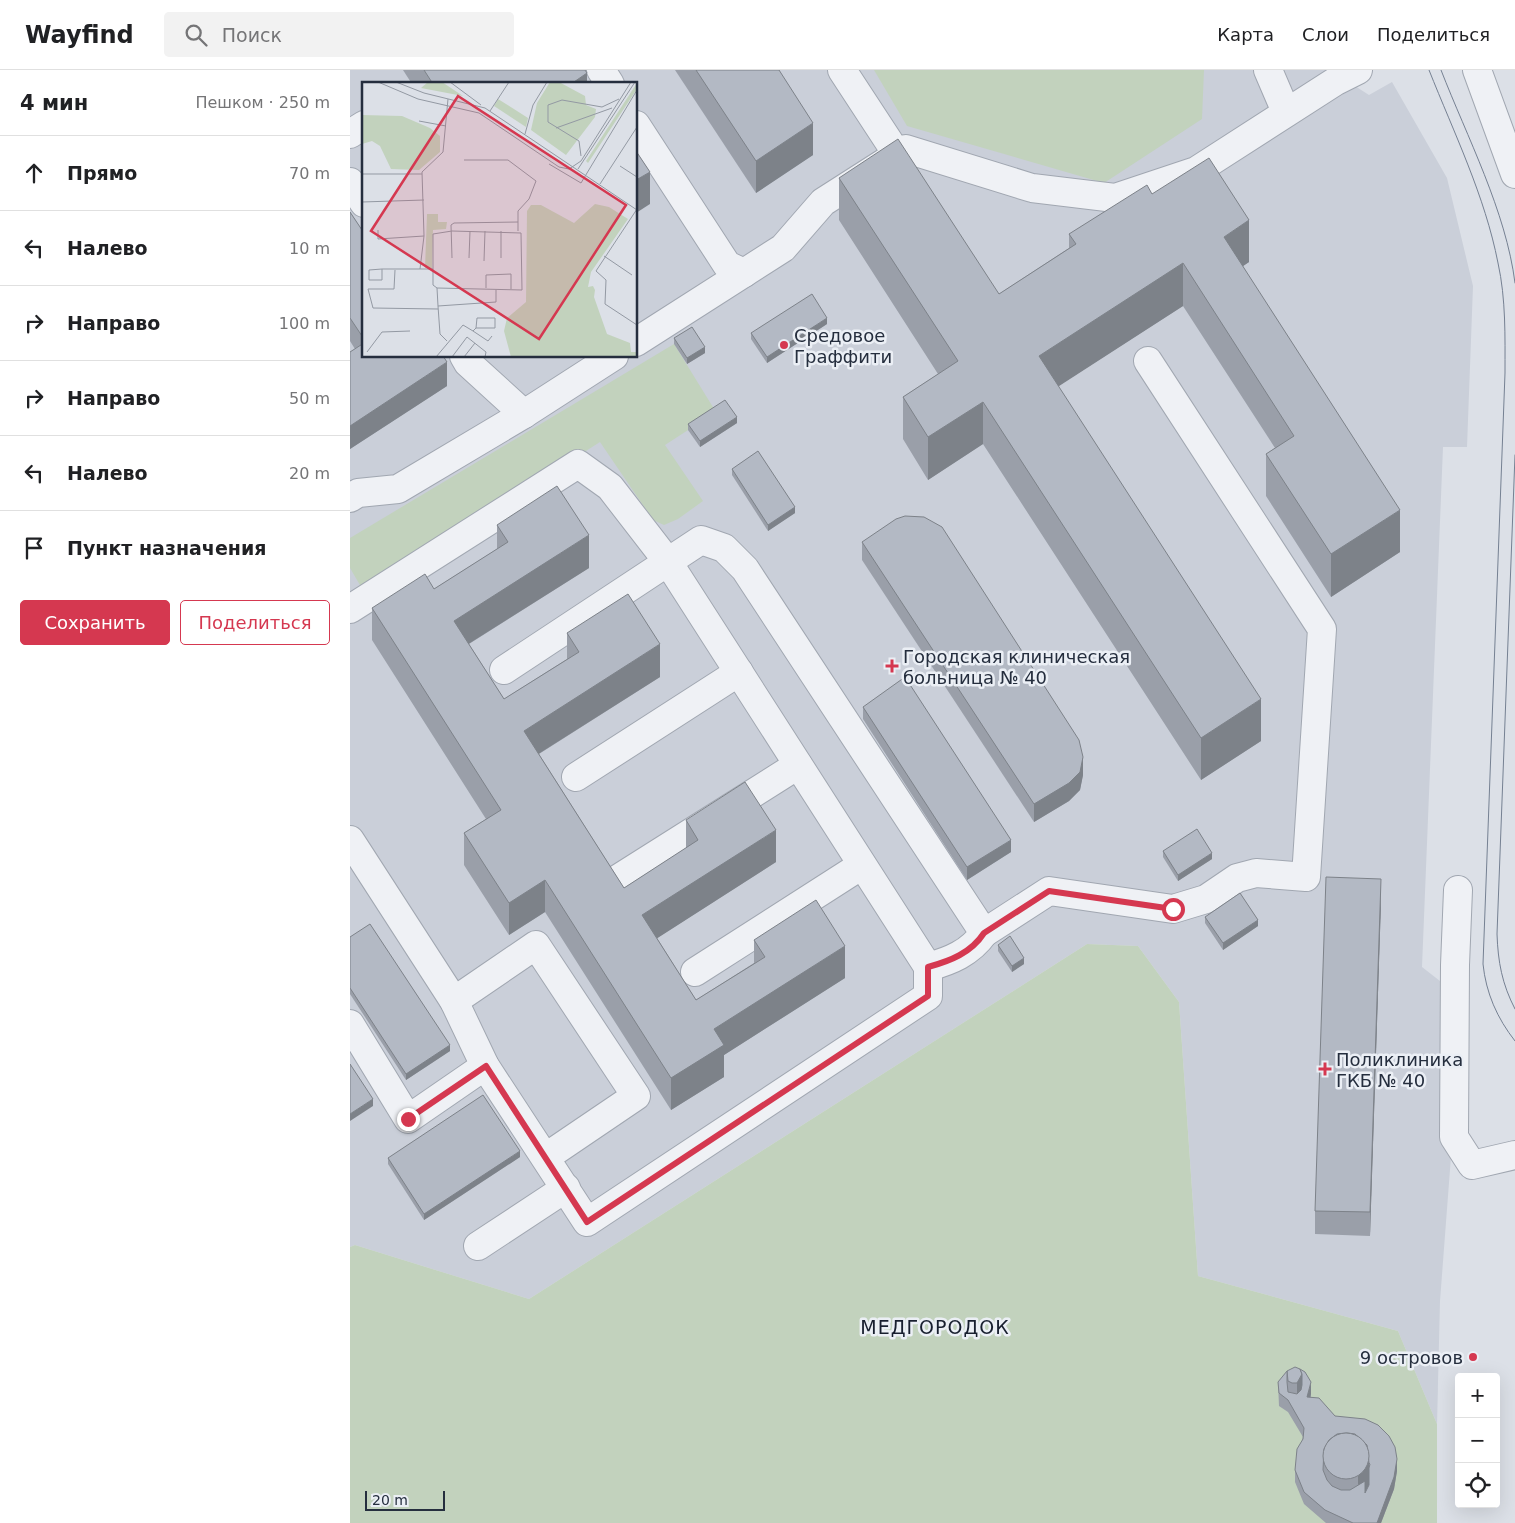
<!DOCTYPE html>
<html lang="ru">
<meta charset="utf-8">
<style>
:root{--surface:#fff;--page:#f2f2f2;--text:#202124;--muted:#757577;--line:#e0e0e0;--accent:#d53850}
body{margin:0;font-family:"DejaVu Sans",sans-serif;background:var(--page);color:var(--text)}
.controls{position:absolute;right:15px;bottom:15px;display:grid;overflow:hidden;border-radius:5px;box-shadow:0 5px 20px #0002}
.controls button{width:45px;height:45px;display:grid;place-items:center;padding:0;border:0;border-bottom:1px solid var(--line);background:var(--surface);color:var(--text);font:25px sans-serif}
.scale{position:absolute;left:15px;bottom:12px;width:80px;box-sizing:border-box;padding-left:5px;border:2px solid #252e3e;border-top:0;font-size:14px;line-height:18px;white-space:nowrap;color:#252e3e;-webkit-text-stroke:4px #ebeff5;paint-order:stroke}
.stop{position:absolute;width:15px;height:15px;margin:-11px;border:4px solid #d53850;border-radius:50%;background:#fff}
.stop.end{background:#d53850;border-color:#fff;box-shadow:0 1px 5px #0008}
.list{margin:0;padding:0;list-style:none}
h2{display:flex;justify-content:space-between;align-items:center;height:65px;margin:0;padding:0 20px;font-size:21px}
h2 small{font-size:16px;font-weight:400;color:var(--muted)}
.list li{display:grid;grid-template-columns:32px 1fr auto;gap:15px;align-items:center;box-sizing:border-box;height:75px;padding:0 20px;border-top:1px solid var(--line)}
.list b{display:block;font-size:19px;white-space:nowrap}
.list em{font-size:16px;font-style:normal;color:var(--muted)}
.actions{display:flex;gap:10px;padding:15px 20px}
.actions a{flex:1;padding:11px 0;border:1px solid var(--accent);border-radius:5px;text-align:center;font-size:18px;color:var(--accent)}
.actions .main{background:var(--accent);color:#fff}
.icon{flex:none;width:28px;height:28px;fill:none;stroke:currentColor;stroke-width:2;stroke-linecap:round;stroke-linejoin:round}
.map{position:relative;flex:none;width:1165px;height:1453px;overflow:hidden}
header{display:flex;align-items:center;gap:30px;box-sizing:border-box;height:70px;padding:0 25px;background:var(--surface);border-bottom:1px solid var(--line)}
header strong{font-size:24px}
nav{display:flex;gap:28px;margin-inline-start:auto;font-size:18px}
.search{width:350px;height:45px;background:var(--page);display:flex;align-items:center;gap:12px;box-sizing:border-box;padding:0 18px;border-radius:5px;color:var(--muted);font-size:19px}
main{display:flex}
aside{flex:1;background:var(--surface)}
.map>svg:first-child{display:block}
.built{fill:#cacfd9;fill-rule:evenodd}
.green{fill:#c2d2bd}
.lines{fill:none;stroke-linecap:round;stroke-linejoin:round}
.minor-casing{stroke:#a1a7b1;stroke-width:30}
.minor{stroke:#eff1f5;stroke-width:28}
.tram{stroke:#758092;stroke-width:1}
.wall{fill:#9a9fa9}
.shaded-wall{fill:#7d8289}
.building{fill:#b3b9c4;stroke:#7d8289;fill-rule:evenodd}
.route{stroke:#d53850;stroke-width:6}
.poi-dot{fill:#d53850;stroke:#ebeff5;stroke-width:2}
.labels{text-anchor:middle;dominant-baseline:central;stroke-width:5;stroke-linejoin:round;paint-order:stroke}
.poi-label{font-size:18px;fill:#252e3e;stroke:#ebeff5;text-anchor:start}
.neighbourhood-label{font-size:19px;letter-spacing:1px;fill:#181f2f;stroke:#ebeff5}
.inset-road{fill:none;stroke:#9399a3;stroke-width:1}
.view{fill:#d53850;fill-opacity:0.15;stroke:#d53850;stroke-width:2.5}
.inset-edge{fill:none;stroke:#252e3e;stroke-width:2.5}
</style>
<header>
<strong>Wayfind</strong>
<div class="search"><svg class="icon" aria-label="search" viewBox="0 0 24 24"><circle cx="10" cy="10" r="6"/><path d="M15 15l6 6"/></svg>Поиск</div>
<nav><a>Карта</a><a>Слои</a><a>Поделиться</a></nav>
</header>
<main>
<aside>
<h2>4 мин<small>Пешком · 250 m</small></h2>
<ul class="list">
<li><svg class="icon" aria-label="ahead" viewBox="0 0 24 24"><path d="M12 20V5M6 11l6-6 6 6"/></svg><div><b>Прямо</b></div><em>70 m</em></li>
<li><svg class="icon" aria-label="left" viewBox="0 0 24 24"><path d="M17 20v-9H6M10 6l-5 5 5 5"/></svg><div><b>Налево</b></div><em>10 m</em></li>
<li><svg class="icon" aria-label="right" viewBox="0 0 24 24"><path d="M7 20v-9h11M14 6l5 5-5 5"/></svg><div><b>Направо</b></div><em>100 m</em></li>
<li><svg class="icon" aria-label="right" viewBox="0 0 24 24"><path d="M7 20v-9h11M14 6l5 5-5 5"/></svg><div><b>Направо</b></div><em>50 m</em></li>
<li><svg class="icon" aria-label="left" viewBox="0 0 24 24"><path d="M17 20v-9H6M10 6l-5 5 5 5"/></svg><div><b>Налево</b></div><em>20 m</em></li>
<li><svg class="icon" aria-label="arrive" viewBox="0 0 24 24"><path d="M6 21V4h12l-3 4 3 4H6"/></svg><div><b>Пункт назначения</b></div></li>
</ul>
<div class="actions"><a class="main">Сохранить</a><a>Поделиться</a></div>
</aside>
<div class="map">
<svg width="1165" height="1453" viewBox="0 0 1165 1453">
<rect width="100%" height="100%" fill="#dce0e7"/>
<path class="built" d="M0 0H980L1019 25 1042 12 1097 108 1123 216 1117 377H1093L1072 897 1113 929 1090 1231 1087 1354 1048 1261 848 1206 829 932 788 876 737 874 179 1229 5 1175 0 1177ZM14 14H286V286H14Z"/>
<g class="green">
<path d="M524 0H854L852 49 754 113 557 56Z"/>
<path d="M324 274 366 342 315 375 353 431 328 449 314 455 303 450 250 372 14 522 0 498V468Z"/>
<path d="M737 874 788 876 829 932 848 1206 1048 1261 1087 1354V1453H0V1177L5 1175 179 1229Z"/>
</g>
<g class="lines">
<g class="minor-casing">
<g id="minor">
<path d="M251 0 260 14"/>
<path d="M492 0 547 84"/>
<path d="M918 0 936 42"/>
<path d="M1127 0 1165 104"/>
<path d="M286 55 377 195 394 203"/>
<path d="M0 64 14 55"/>
<path d="M0 112 14 133"/>
<path d="M286 272 433 178 473 132 556 79 682 118 765 128 846 101 986 11 1008 0"/>
<path d="M114 286 118 293 174 344"/>
<path d="M0 428 8 423 48 419 174 344 264 286"/>
<path d="M0 539 228 394 260 417 318 492 578 897V926L237 1152 135 996 104 931 0 770"/>
<path d="M154 600 351 470 374 478 395 499 634 863C620 883 600 891 578 897"/>
<path d="M226 707 389 602"/>
<path d="M266 810 448 695"/>
<path d="M1108 820 1105 895 1104 1067 1122 1095 1165 1085"/>
<path d="M634 863 699 821 823 839 856 829 887 808 906 803 956 807 972 559 798 291"/>
<path d="M345 902 512 795"/>
<path d="M104 931 186 875 286 1026 196 1087"/>
<path d="M0 954 58 1049 135 996"/>
<path d="M128 1176 216 1118"/>
</g>
</g>
<use href="#minor" class="minor"/>
<g class="tram">
<path d="M1079 0C1104 63 1135 126 1148 193 1156 229 1155 267 1155 303L1133 894C1136 923 1147 948 1165 971"/>
<path d="M1091 0C1117 67 1156 141 1165 213"/>
<path d="M1165 385 1147 864C1148 892 1152 914 1165 939"/>
</g>
</g>
<g class="wall">
<path d="M53 0H235L237 14H62Z"/>
<path d="M325 0H429L463 85 406 123Z"/>
<path d="M489 108 649 224 719 178V164L802 124 899 192 893 196 1050 482 981 527 916 426V384L925 378 833 236 708 316 911 671 851 710 633 374 578 410 553 369V327L588 304 489 150Z"/>
<path d="M0 142 14 163V286L97 316 0 379V282L5 279 0 271Z"/>
<path d="M477 254 417 293 401 269V263Z"/>
<path d="M324 268 355 283 337 294 324 274Z"/>
<path d="M387 353 350 377 338 360V354Z"/>
<path d="M382 399 445 443 418 461 382 405Z"/>
<path d="M147 455 239 498 119 574 154 629 217 589V563L310 607 189 684 274 818 336 778V750L426 792 307 868 346 930 404 893V870L495 908 374 985V1007L321 1040 195 842 159 865 114 795V763L136 749 22 570V538L84 519 147 479Z"/>
<path d="M512 472 733 705 730 720 719 731 684 752 512 490Z"/>
<path d="M513 637 661 782 617 810 513 649Z"/>
<path d="M813 781 862 789 828 811 813 787Z"/>
<path d="M1031 832 1020 1166 965 1164V1141Z"/>
<path d="M855 847 908 856 873 880 855 853Z"/>
<path d="M0 867 100 981 56 1010 0 924Z"/>
<path d="M648 875 674 894 662 902 648 881Z"/>
<path d="M170 1087 74 1150 38 1094V1088Z"/>
<path d="M940 1300 961 1324V1327L985 1346 1047 1401 1044 1419 1031 1453H976L954 1434 945 1412V1400L953 1367 938 1342 929 1336 928 1312Z"/>
</g>
<g class="shaded-wall">
<path d="M237 3V14H221Z"/>
<path d="M463 53V85L406 123V91Z"/>
<path d="M300 102V134L286 143V110Z"/>
<path d="M899 150V192L874 209V167Z"/>
<path d="M833 193V236L689 329V286Z"/>
<path d="M477 248V254L417 293V287Z"/>
<path d="M355 277V283L337 294V288Z"/>
<path d="M97 292V316L0 379V356Z"/>
<path d="M633 332V374L578 410V367Z"/>
<path d="M387 347V353L350 377V371Z"/>
<path d="M445 437V443L418 461V455Z"/>
<path d="M1050 440V482L981 527V484Z"/>
<path d="M239 465V498L104 583V551Z"/>
<path d="M310 574V607L174 693V661Z"/>
<path d="M911 629V671L851 710V668Z"/>
<path d="M733 687V705L730 720 719 731 684 752V734Z"/>
<path d="M426 760V792L292 878V845Z"/>
<path d="M661 770V782L617 810V797Z"/>
<path d="M862 783V789L828 811V805Z"/>
<path d="M1031 809V832L1020 1166V1142Z"/>
<path d="M195 810V842L159 865V833Z"/>
<path d="M908 850V856L873 880V873Z"/>
<path d="M495 876V908L374 985V1007L321 1040V1008L364 959Z"/>
<path d="M674 888V894L662 902V896Z"/>
<path d="M100 975V981L56 1010V1004Z"/>
<path d="M23 1029V1036L0 1051V1044Z"/>
<path d="M170 1081V1087L74 1150V1144Z"/>
<path d="M952 1304V1327L947 1336V1313Z"/>
<path d="M961 1312V1324L957 1339V1327Z"/>
<path d="M1047 1389V1401L1044 1419 1031 1453H1027Z"/>
<path d="M1019 1392V1415L1015 1423 1008 1429V1406Z"/>
</g>
<g class="building">
<path d="M74 0H235L237 3 221 14H83Z"/>
<path d="M346 0H429L463 53 406 91Z"/>
<path d="M548 69 649 224 726 174 719 164 797 115 802 124 859 88 899 150 874 167 1050 440 981 484 916 384 944 366 833 193 689 286 911 629 851 668 633 332 578 367 553 327 608 291 489 108Z"/>
<path d="M286 81 300 102 286 110Z"/>
<path d="M0 142 14 163V269L0 248Z"/>
<path d="M462 224 477 248 417 287 401 263Z"/>
<path d="M342 257 355 277 337 288 324 268Z"/>
<path d="M14 273V286H93L97 292 0 356V282Z"/>
<path d="M375 330 387 347 350 371 338 354Z"/>
<path d="M408 381 445 437 418 455 382 399Z"/>
<path d="M207 416 239 465 104 551 154 629 229 582 217 563 278 524 310 574 174 661 274 818 348 770 336 750 395 712 426 760 292 845 346 930 415 887 404 870 466 830 495 876 364 959 374 975 321 1008 195 810 159 833 114 763 151 740 22 538 75 504 84 519 158 472 147 455Z"/>
<path d="M555 446 574 447 592 457 729 670 733 687 730 702 719 713 684 734 512 472 546 449Z"/>
<path d="M555 607 661 770 617 797 513 637Z"/>
<path d="M847 759 862 783 828 805 813 781Z"/>
<path d="M976 807 1031 809 1020 1142 965 1141Z"/>
<path d="M890 823 908 850 873 873 855 847Z"/>
<path d="M20 854 100 975 56 1004 0 918V867Z"/>
<path d="M660 866 674 888 662 896 648 875Z"/>
<path d="M0 994 23 1029 0 1044Z"/>
<path d="M133 1025 170 1081 74 1144 38 1088Z"/>
<path d="M945 1297 950 1299 952 1304 947 1313H942L938 1311 937 1301Z"/>
<path d="M950 1299 955 1302 961 1312 957 1327 969 1328 985 1346 1015 1349 1028 1355 1039 1366 1045 1377 1047 1389 1044 1407 1027 1453H1003L975 1440 954 1422 945 1400 947 1379 953 1369 954 1358 938 1330 929 1323 928 1312 937 1301V1312L938 1322 947 1324 951 1320 952 1315V1304ZM997 1363 1005 1364 1017 1375 1019 1393 1020 1394 1019 1398V1415L1015 1423V1411L1000 1420H991L982 1416 977 1410 973 1400 974 1379 979 1370 987 1364Z"/>
<circle cx="996" cy="1386" r="23"/>
</g>
<g class="lines">
<path class="route" d="M58 1049 136 996 237 1152 578 926V897C600 891 621 883 634 863L699 821 823 839"/>
</g>
<g class="poi-dot">
<circle cx="434" cy="275" r="5"/>
<path d="M539.5 588.5h5v5h5v5h-5v5h-5v-5h-5v-5h5z"/>
<path d="M972.5 991.5h5v5h5v5h-5v5h-5v-5h-5v-5h5z"/>
<circle cx="1123" cy="1287" r="5"/>
</g>
<g class="labels">
<g class="poi-label">
<text x="444" y="265">Средовое<tspan x="444" dy="21">Граффити</tspan></text>
<text x="553" y="586">Городская клиническая<tspan x="553" dy="21">больница № 40</tspan></text>
<text x="986" y="989">Поликлиника<tspan x="986" dy="21">ГКБ № 40</tspan></text>
<text x="1113" y="1287" text-anchor="end">9 островов</text>
</g>
<g class="neighbourhood-label">
<text x="585" y="1257">МЕДГОРОДОК</text>
</g>
</g>
<g transform="translate(12 12)">
<rect width="275" height="275" fill="#dce0e7"/>
<path d="M66 0H80L101 14 59 6ZM188 0H197L223 14 224 23 234 27 233 35 204 73 169 48 175 21ZM275 1V7L226 81 224 79ZM136 17 166 36 164 45 132 24ZM0 33 40 34 68 46 78 54V70L57 88 29 87 18 64 10 59 0 62ZM233 122 247 125 266 137 229 190 226 205 231 204 233 208 232 215 245 252 268 261 269 270H274L275 262V275H149L142 249 145 236 164 220 165 129 169 123H179L212 141ZM65 132H76V140H85L84 147 71 148 70 186H63Z" fill="#c2d2bd"/>
<path class="inset-road" d="M16 0 56 17 117 31 197 85 207 87 219 79 269 0M34 0 62 11 123 26 275 128M88 0 119 23M128 29 147 0M57 39 84 44M194 46 250 26M163 52 171 23 185 0M219 74 217 59 186 40V23L200 18 240 25 257 17M102 78H146L174 99 167 117 156 129V140M187 82 219 101 275 8M258 84 275 95M216 87 273 0M0 92H60M238 102 275 45M0 120 62 118M275 127 234 189 244 198 243 222 275 243M16 148V157L62 154M90 149 159 151 160 208 75 206 71 203V152ZM242 174 270 193M90 176 89 143 92 141 156 140V149M107 176 108 149M139 176V149M122 179 123 149M20 187V198H7V188L20 187H71M58 187 62 154 60 90 81 70 86 17M33 188 32 207H6L11 226 76 227M75 206 76 224 134 220V208M124 206V193L149 192V207M76 224 78 252 85 259M111 249 126 259 130 254M5 270 20 250 48 249M74 275 101 243 111 249 114 246H133V236H115L114 246M90 275 105 255 124 270 123 275M102 275 113 261"/>
<path class="view" d="M96 14 264 123 177 257 9 149Z"/>
<rect width="275" height="275" class="inset-edge"/>
</g>
</svg>
<div class="controls">
<button>+</button>
<button>−</button>
<button><svg class="icon" aria-label="locate" viewBox="0 0 24 24"><circle cx="12" cy="12" r="6"/><path d="M12 2v4M12 18v4M2 12h4M18 12h4"/></svg></button>
</div>
<div class="scale">20 m</div>
<div class="stop" style="left:823px;top:839px"></div>
<div class="stop end" style="left:58px;top:1049px"></div>
</div>
</main>
